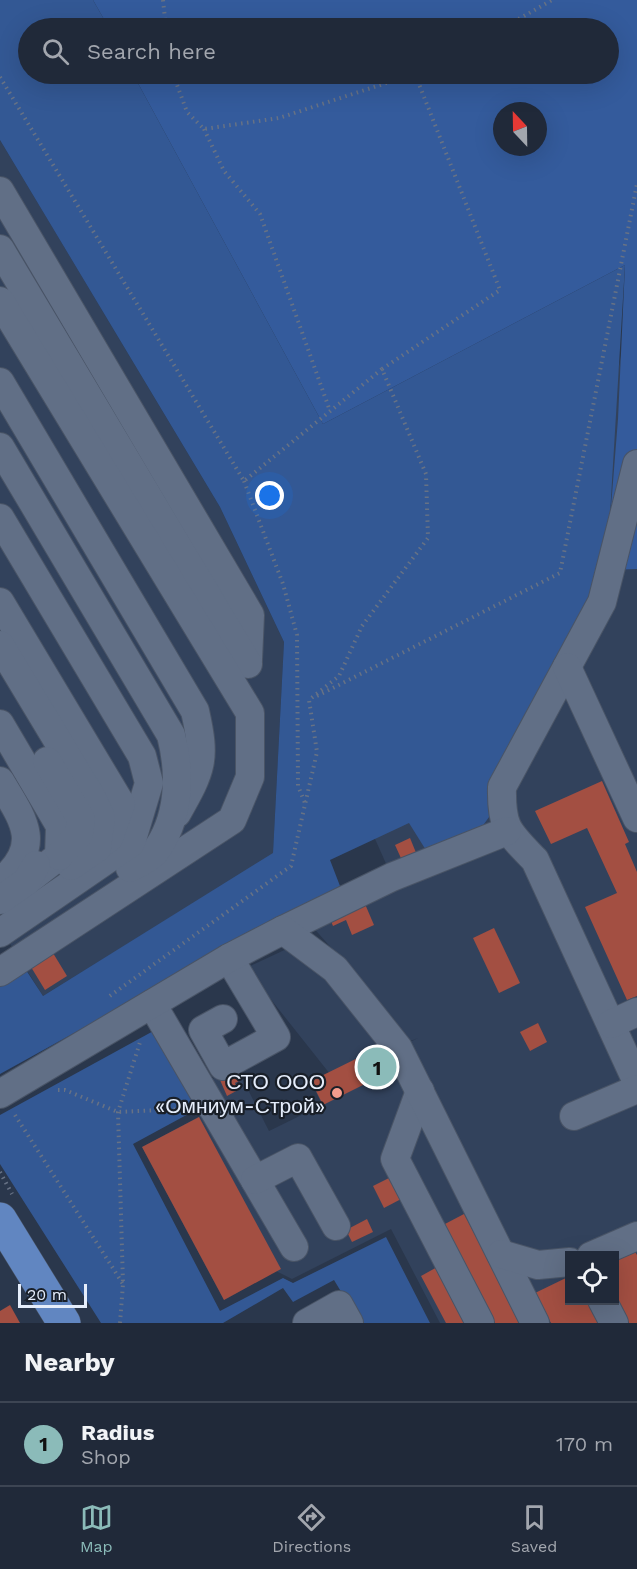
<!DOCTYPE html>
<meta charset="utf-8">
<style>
:root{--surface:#202939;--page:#283141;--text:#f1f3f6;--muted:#a2a6ae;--line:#3d4553;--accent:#8bbbb9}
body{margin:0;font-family:"Work Sans",sans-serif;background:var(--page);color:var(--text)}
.controls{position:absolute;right:18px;bottom:18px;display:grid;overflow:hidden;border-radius:0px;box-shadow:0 6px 24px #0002}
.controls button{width:54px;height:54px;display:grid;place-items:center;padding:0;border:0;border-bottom:2px solid var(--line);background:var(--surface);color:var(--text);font:30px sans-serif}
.compass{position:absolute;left:493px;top:102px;width:54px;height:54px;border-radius:50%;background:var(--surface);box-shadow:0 6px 24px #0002;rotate:338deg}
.scale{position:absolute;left:18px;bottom:15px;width:69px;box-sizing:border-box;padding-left:6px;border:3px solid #e5edfb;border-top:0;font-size:16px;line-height:21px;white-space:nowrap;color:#e5edfb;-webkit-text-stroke:4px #191f28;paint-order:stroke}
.you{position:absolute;left:270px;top:496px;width:21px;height:21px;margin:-15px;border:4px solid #fff;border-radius:50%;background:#1a73e8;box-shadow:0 0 0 9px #1a73e833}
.badge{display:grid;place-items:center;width:39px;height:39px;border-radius:50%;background:var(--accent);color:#111;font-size:20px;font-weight:700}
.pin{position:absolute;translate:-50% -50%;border:3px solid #fff;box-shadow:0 2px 6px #0006}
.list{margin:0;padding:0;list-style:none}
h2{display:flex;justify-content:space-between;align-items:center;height:78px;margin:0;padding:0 24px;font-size:26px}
h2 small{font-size:20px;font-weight:400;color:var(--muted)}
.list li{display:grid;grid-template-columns:39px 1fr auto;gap:18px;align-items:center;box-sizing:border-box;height:84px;padding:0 24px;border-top:2px solid var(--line)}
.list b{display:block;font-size:22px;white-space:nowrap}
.list p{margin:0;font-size:20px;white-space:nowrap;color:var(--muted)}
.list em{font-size:20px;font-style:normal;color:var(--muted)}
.icon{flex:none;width:33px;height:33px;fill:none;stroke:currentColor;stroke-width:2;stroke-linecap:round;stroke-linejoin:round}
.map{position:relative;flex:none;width:637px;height:1323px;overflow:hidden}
.search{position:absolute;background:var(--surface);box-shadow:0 6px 24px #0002;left:18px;right:18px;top:18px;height:66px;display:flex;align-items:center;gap:15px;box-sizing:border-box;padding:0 21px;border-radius:33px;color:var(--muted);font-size:22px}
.sheet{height:162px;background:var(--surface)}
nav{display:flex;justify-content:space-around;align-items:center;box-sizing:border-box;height:84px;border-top:2px solid var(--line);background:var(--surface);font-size:16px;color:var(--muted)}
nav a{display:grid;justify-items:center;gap:3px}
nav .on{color:var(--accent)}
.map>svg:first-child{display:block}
.built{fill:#32425c;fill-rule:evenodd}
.green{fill:#335894}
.forest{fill:#345b9c;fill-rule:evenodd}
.building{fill:#a34f42}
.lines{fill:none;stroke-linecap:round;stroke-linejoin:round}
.minor-casing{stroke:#495466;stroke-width:30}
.major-casing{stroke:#495466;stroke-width:34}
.path{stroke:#677285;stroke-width:4;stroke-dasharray:1.5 4.5;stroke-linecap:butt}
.minor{stroke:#616f86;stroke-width:28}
.major{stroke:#6186c1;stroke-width:33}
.poi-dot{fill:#f59d8d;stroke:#191f28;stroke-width:2}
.labels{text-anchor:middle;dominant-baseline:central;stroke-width:4.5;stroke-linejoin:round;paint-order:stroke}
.poi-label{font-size:21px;fill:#e5edfb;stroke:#191f28;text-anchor:end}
</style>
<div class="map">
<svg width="637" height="1323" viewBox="0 0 637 1323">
<rect width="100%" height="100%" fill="#2a374c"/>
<g class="built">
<path d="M0 140 220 507 284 642 273 854 43 996 0 928Z"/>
<path d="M637 275V1323H440L391 1229 292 1279 276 1271 224 1300 142 1147 204 1114 190 1089 237 1068 269 1131 322 1105 311 1081 330 1074 246 968 293 946 336 983 366 1025 382 1056 418 1038 408 1042 394 1019 311 925 392 877 322 720 575 588ZM570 1256H614V1300H570Z"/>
</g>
<g class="green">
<path d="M0 0H93L109 28H28V74H133L323 424 625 265 607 564 494 810 479 831 429 855 409 823 330 860 340 886 0 1074V985L26 970 43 996 273 853 284 642 220 507 0 140Z"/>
<path d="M157 1029 203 1106 133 1144 220 1311 283 1278 293 1283 386 1237 430 1323H360L334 1280 293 1302 283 1288 223 1323H101L0 1164V1115Z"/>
</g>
<path class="forest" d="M93 0H637V569L606 570 618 419 625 265 323 424 133 74H608V28H109ZM502 111H538V147H502Z"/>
<g class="building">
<path d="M602 781 629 842 625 844 637 872V996L627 1000 585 907 617 893 587 828 551 844 535 811Z"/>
<path d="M410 838 419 860 405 867 395 845Z"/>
<path d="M365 904 374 925 352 935 346 920 333 926 330 919Z"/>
<path d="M494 928 520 983 499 993 473 938Z"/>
<path d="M53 953 67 976 45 990 31 967Z"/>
<path d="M538 1023 547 1042 530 1051 520 1032Z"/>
<path d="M378 1048 389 1072 323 1105 311 1081Z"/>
<path d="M235 1073 239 1081 235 1083 238 1090 227 1096 220 1080Z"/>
<path d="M199 1117 281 1269 224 1300 142 1147Z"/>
<path d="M393 1176 403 1198 384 1208 373 1186Z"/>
<path d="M464 1214 522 1323H495L443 1225Z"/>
<path d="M367 1219 373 1232 352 1242 346 1230Z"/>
<path d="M634 1250 637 1255V1323H629L614 1299V1261Z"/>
<path d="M439 1266 469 1323H446L421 1276Z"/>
<path d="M570 1276V1300H589L600 1323H551L535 1293Z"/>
<path d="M10 1305 20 1323H0V1311Z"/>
</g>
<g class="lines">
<g class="minor-casing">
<g id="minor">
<path d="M0 191 250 615 248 660"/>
<path d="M0 249 248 664"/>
<path d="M0 301 250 713V777L232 820 0 972"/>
<path d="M0 382 195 711C206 760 202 769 177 813"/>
<path d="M0 447 171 735C181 774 180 820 154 853 148 859 137 864 130 868"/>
<path d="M637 464 602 602 502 787C501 828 508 832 535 860L637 1082"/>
<path d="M0 518 142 756 149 783 131 843 0 933"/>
<path d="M0 602 121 804 109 838 102 843"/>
<path d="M0 645 91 796 101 817 97 848 71 866"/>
<path d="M567 667 637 818"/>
<path d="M0 724 60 826 59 856 27 881"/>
<path d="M47 761 81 819 79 834 59 856"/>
<path d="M0 781C22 818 43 843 5 878"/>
<path d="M0 900 27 881 36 865"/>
<path d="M283 930 392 877 507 831"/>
<path d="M152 1004 294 1247"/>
<path d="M223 1019 203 1030 223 1066 276 1037 229 958"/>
<path d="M611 1024 637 1012"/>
<path d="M420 1091 395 1159 480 1323"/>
<path d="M0 1094 229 958 283 930 335 969 398 1048 535 1323"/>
<path d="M574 1116 637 1089"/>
<path d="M255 1180 298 1158 336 1226"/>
<path d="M501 1254 538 1265 570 1262"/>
<path d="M591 1256 637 1236"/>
<path d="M602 1300 614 1323"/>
<path d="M307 1323 339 1305 349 1323"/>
</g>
</g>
<g class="major-casing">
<path id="major" d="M0 1219 64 1323"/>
</g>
<g class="path">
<path d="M163 0 166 28"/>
<path d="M503 28 552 0"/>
<path d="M173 74 187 112 204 129 279 118 414 74"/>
<path d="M0 77 244 481 382 369 426 474 428 538 362 626 339 676 309 700 317 752 291 866 107 998"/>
<path d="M204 129 224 171 260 214 330 411"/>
<path d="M382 369 500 290 415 74"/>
<path d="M244 481 283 584 297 635 298 786 305 803"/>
<path d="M317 696 560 573 637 184"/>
<path d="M58 1090H65L118 1112 184 1109"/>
<path d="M15 1115 123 1284"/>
<path d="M0 1172 12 1194"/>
<path d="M120 1323 123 1284 118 1112 141 1039"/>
</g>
<use href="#minor" class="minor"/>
<use href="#major" class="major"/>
</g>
<circle class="poi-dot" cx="337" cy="1093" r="6"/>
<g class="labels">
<g class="poi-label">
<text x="325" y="1081">СТО ООО<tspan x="325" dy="24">«Омниум-Строй»</tspan></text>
</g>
</g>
</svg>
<div class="controls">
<button><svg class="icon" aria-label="locate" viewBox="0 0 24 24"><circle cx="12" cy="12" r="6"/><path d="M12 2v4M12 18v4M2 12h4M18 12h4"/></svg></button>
</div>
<svg class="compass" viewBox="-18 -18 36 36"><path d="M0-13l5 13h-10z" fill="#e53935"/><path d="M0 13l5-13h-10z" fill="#a2a6ae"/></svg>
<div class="scale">20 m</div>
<div class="you"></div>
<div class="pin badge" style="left:377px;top:1067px">1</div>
<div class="search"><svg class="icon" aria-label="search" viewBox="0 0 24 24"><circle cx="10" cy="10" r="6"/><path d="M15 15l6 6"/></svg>Search here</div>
</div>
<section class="sheet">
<h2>Nearby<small></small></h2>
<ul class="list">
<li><span class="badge">1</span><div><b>Radius</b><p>Shop</p></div><em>170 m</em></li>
</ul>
</section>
<nav>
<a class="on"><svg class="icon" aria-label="map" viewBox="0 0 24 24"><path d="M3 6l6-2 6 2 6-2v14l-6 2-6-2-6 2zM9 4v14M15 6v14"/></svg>Map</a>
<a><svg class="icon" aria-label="directions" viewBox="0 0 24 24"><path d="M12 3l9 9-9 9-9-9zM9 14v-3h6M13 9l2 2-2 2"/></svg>Directions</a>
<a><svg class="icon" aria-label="saved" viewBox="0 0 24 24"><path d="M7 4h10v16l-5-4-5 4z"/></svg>Saved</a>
</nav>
